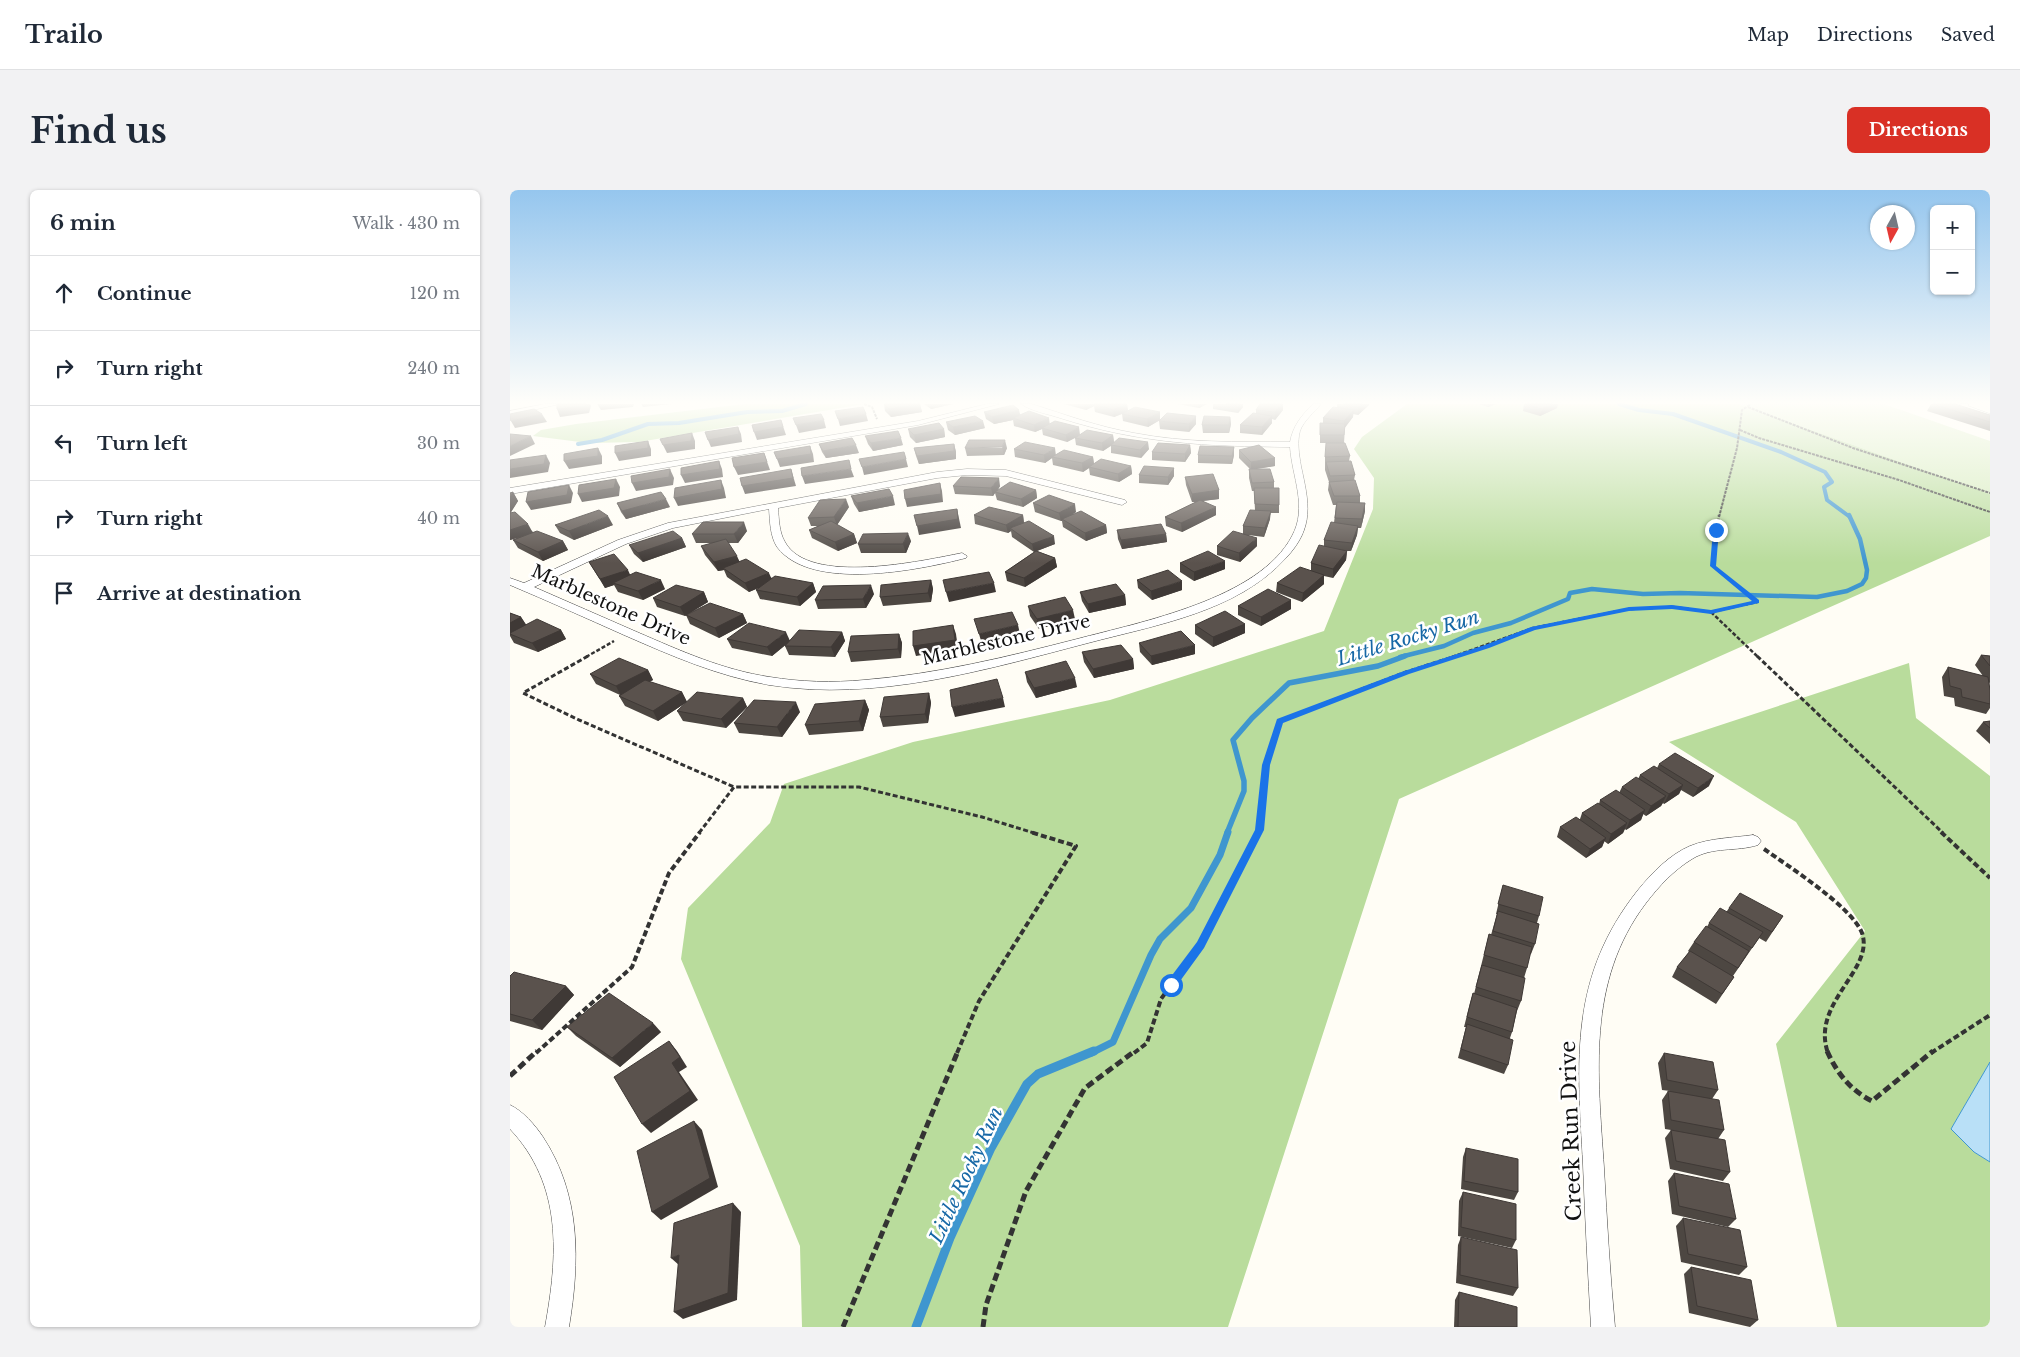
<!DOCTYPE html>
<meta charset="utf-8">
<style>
:root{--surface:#fff;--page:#f2f2f3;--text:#1f2937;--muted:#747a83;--line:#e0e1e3;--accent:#d93025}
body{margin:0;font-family:"Libre Baskerville",serif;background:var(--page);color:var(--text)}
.controls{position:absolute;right:15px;top:15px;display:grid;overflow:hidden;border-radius:8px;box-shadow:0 1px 4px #0004}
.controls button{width:45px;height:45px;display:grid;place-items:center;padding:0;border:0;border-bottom:1px solid var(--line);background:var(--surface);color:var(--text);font:25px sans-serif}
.compass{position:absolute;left:1360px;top:15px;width:45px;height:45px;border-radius:50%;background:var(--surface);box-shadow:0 1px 4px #0004;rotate:188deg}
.stop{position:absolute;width:15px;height:15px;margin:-11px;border:4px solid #1a73e8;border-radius:50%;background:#fff}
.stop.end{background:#1a73e8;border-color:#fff;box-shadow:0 1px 5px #0008}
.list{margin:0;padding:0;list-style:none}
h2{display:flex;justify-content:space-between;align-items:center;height:65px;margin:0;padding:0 20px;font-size:21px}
h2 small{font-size:16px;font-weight:400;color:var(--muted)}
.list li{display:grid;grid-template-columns:32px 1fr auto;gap:15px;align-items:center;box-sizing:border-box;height:75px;padding:0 20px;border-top:1px solid var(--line)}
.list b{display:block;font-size:19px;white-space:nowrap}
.list em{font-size:16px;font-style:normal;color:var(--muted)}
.icon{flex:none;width:28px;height:28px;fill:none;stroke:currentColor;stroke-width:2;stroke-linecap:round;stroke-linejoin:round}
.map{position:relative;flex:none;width:1480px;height:1137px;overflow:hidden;border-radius:8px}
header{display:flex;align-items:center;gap:30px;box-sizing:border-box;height:70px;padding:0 25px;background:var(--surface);border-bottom:1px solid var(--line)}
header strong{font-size:24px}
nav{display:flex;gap:28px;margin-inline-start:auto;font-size:18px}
.intro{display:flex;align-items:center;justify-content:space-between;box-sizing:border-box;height:120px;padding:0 30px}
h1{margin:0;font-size:35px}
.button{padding:12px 22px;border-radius:8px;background:var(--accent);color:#fff;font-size:18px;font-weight:700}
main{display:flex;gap:30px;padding:0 30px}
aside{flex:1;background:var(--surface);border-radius:8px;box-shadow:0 1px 4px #0004}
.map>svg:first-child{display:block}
.green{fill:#d5ebbd}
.forest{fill:#b9dc9c}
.water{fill:#b9e0f7;stroke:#3f96cf}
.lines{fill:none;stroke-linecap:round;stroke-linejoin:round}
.stream-far4{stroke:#3f96cf;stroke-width:4}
.stream-far3{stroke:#3f96cf;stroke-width:4.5}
.stream-far2{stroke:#3f96cf;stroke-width:5.5}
.stream-far1{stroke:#3f96cf;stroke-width:7}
.stream{stroke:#3f96cf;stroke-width:9}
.street-casing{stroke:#444;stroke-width:1}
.path-far4{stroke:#333;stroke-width:2;stroke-dasharray:3 1;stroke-linecap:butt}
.path-far3{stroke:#333;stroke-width:2.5;stroke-dasharray:4 2;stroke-linecap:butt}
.path-far2{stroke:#333;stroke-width:3;stroke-dasharray:5 2.5;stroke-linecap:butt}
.path-far1{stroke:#333;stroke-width:4;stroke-dasharray:6 3;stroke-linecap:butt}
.path{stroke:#333;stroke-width:5;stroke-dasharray:8 4;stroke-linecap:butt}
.street{fill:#fff;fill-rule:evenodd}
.wall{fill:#4d4742}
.shaded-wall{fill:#3f3936}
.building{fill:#5a524d;stroke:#3f3936}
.route{fill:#1a73e8}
.labels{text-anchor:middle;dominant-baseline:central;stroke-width:5;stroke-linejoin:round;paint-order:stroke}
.street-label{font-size:18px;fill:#111;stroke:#fff}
.water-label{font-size:19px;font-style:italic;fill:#1768a6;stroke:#fff}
.near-street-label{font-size:21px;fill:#111;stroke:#fff}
</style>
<header>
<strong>Trailo</strong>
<nav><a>Map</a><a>Directions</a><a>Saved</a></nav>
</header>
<div class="intro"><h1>Find us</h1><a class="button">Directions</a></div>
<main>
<aside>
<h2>6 min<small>Walk · 430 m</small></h2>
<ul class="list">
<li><svg class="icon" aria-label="ahead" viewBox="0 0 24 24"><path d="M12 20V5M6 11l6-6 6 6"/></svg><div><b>Continue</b></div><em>120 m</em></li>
<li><svg class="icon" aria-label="right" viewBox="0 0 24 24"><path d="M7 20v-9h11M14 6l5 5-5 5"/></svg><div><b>Turn right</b></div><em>240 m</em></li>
<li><svg class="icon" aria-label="left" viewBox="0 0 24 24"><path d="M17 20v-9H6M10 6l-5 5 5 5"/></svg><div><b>Turn left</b></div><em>30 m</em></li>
<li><svg class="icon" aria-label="right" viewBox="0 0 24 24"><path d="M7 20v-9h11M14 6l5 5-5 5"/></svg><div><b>Turn right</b></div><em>40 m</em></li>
<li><svg class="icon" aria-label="arrive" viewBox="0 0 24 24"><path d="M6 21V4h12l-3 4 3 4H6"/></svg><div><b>Arrive at destination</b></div></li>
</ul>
</aside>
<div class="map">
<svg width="1480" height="1137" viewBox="0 0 1480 1137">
<rect width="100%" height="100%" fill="#fffdf5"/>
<path class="green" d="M1229 214H1374L1480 251V304Z"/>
<g class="forest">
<path d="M234 214H354L129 252 78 253 23 246 31 240 66 234Z"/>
<path d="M897 214H1229L1480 304V346L889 609 718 1137H292L290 1056 171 769 178 718 260 633 274 594 403 552 600 510 814 441 863 319 864 288 844 259 852 247Z"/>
<path d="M1399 473 1406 528 1480 586V872L1441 939 1464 962 1480 972V1137H1327L1266 854 1355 741 1286 632 1159 552Z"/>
</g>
<path class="water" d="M1480 872V972L1464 962 1441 939Z"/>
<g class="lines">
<g class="stream-far4">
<path d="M1109 214 1129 220 1163 224 1271 262 1315 282 1322 292 1314 297 1317 310 1340 327"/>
<path d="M68 254 92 250 138 234 169 233 237 222 272 221 296 214"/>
</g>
<path class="stream-far3" d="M890 467 934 456 963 443 1001 433 1058 409 1060 403 1082 399 1133 404 1170 403 1307 407 1337 401 1352 394 1356 388 1357 380 1350 349 1339 325"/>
<path class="stream-far2" d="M717 643 734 601V591L723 550 742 528 779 493 868 476 895 466"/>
<path class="stream-far1" d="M581 863 603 852 641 765 650 749 681 718 710 665 718 642"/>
<path class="stream" d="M406 1137 440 1048 481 958 517 894 528 884 584 861"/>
<g class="street-casing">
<g id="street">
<path d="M35 214H50L0 225V221Z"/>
<path d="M477 214H489L408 235 0 304V298L408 231Z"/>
<path d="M511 214H522C556 225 589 237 624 243 675 253 728 252 780 252 783 236 791 226 803 214H811C804 223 794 230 790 241 787 252 789 264 791 276 799 313 805 337 776 368 727 422 646 435 578 453 475 480 366 512 259 495 208 486 162 466 114 445 76 428 38 411 0 395V388L14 393 108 350 158 333 427 282 457 279 496 280 615 310 617 312 612 315 496 286 457 285 427 288 268 318C269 329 269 342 275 352 299 396 412 371 452 363L457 366 456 368C409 380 301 402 267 357 260 346 260 332 259 319L163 338 116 354 24 397C58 412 93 427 127 442 171 461 213 480 260 487 290 492 323 493 354 490 427 484 497 467 567 449 631 432 749 409 782 346 798 317 782 287 780 257 696 256 631 254 550 228 538 224 521 221 511 214Z"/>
<path d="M1450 214H1458V216L1480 224V229L1451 219Z"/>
<path d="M1243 645 1248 647 1251 651 1248 655C1226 662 1203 656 1182 669 1164 680 1149 696 1136 713 1076 792 1088 885 1094 978 1097 1031 1100 1084 1105 1137H1081C1078 1083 1075 1029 1073 974 1067 870 1059 787 1128 700 1142 683 1159 665 1180 656 1200 648 1222 648 1243 645Z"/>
<path d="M0 915C13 921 25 935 33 947 71 1005 70 1071 59 1137H35C48 1066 53 995 0 939Z"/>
</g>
</g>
<g class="path-far4">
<path d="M354 214 362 217 367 229"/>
<path d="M1238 217 1343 258 1480 303"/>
<path d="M1230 240 1249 248 1389 290 1480 322"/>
<path d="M1209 327 1227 258 1232 220 1241 214"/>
</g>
<g class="path-far3">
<path d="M1201 422 1248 467"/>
<path d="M76 467 104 451"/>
<path d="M942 467 1023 438 1119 419 1163 417 1201 422 1247 412 1203 376 1209 325"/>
</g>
<g class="path-far2">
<path d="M78 466 13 503 69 530 224 597"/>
<path d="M1247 466 1433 643"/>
<path d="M189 643 224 597H349L472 627 524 643"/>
<path d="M748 643 756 575 769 531 896 482 946 466"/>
</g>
<g class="path-far1">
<path d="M1431 642 1480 688"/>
<path d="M1254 659C1278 676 1342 717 1352 743 1365 780 1300 813 1318 863"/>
<path d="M26 863 122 777 159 683 190 642"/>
<path d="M447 863 469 811 566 656 520 642"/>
<path d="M624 863 637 853 651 809 690 755 749 642"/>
<path d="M1421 863 1480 825"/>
</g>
<g class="path">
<path d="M1317 861C1327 883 1340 900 1362 911L1423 861"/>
<path d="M0 886 27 861"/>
<path d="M333 1137 448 861"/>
<path d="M473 1137 476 1115 516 1001 575 898 625 861"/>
</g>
<use href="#street" class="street"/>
</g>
<g class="wall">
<path d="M374 214H410L412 222 381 227 375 221Z"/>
<path d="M414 214H443L421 219Z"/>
<path d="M554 214H617L618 221 650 230 638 237 613 231 612 224 604 227 585 222 584 216 576 220Z"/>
<path d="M668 214H697L689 218Z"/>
<path d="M703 214H733V217L728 223 703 219Z"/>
<path d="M750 214H773V220L765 230 762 229V233L752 245 730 243V235L746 223V220Z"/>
<path d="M827 214H859V215L848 225 843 224V227L835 237 834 253 840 266 839 271 845 285 844 290 850 306V313H855V321L851 338H848L847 345 841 361H837L836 370 823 388 814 386V394L792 412 766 402 767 393 801 381V373L814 356V350L824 333 826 315H823L818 300 819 292 815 280V267L830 253H810V233H813V228L827 218Z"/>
<path d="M969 214H986L978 217Z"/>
<path d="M1014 214 1047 218 1030 226 1013 221Z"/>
<path d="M1421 214H1445L1480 225V241L1417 221Z"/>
<path d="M474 222 510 225 540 234 570 245H603L604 252 639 259 631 268 601 263V256L593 261 566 255 565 248 557 252 533 245 532 239 525 242 504 236 503 230 484 234 476 229Z"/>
<path d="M720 227 721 234 719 243H693L692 235Z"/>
<path d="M649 231 686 234 679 242 650 239Z"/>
<path d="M436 232 475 238 445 245 438 240Z"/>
<path d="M398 239H434L435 247 406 253 400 247Z"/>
<path d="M355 246 393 255 363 261 358 254Z"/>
<path d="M309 254 349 263 316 268 312 262Z"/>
<path d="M444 254 446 262V269L409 274 406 266 404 258Z"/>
<path d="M680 255 681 263 675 272 642 270V262Z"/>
<path d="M724 257V265L722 274 688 273V265Z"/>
<path d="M455 258H497L494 265 457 266Z"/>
<path d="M504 259 546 265 583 267 584 274 621 276 622 284 609 292 580 285 579 278 573 282 543 275 542 268 535 273 505 267Z"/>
<path d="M729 260 765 268V276L743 279 764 292V298H769V323H760V329L754 347 738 345 747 356 730 372 707 365V356L733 344V336L745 320 744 301H742L739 288V279H740L729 268Z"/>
<path d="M664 278V286L658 295 629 293V285Z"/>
<path d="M675 287 709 300V309L693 311 706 325 672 342 656 336 655 327 686 312H682L676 295Z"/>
<path d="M443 296H490L488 300H526L527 308 513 317 487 310 485 303 483 306 445 304Z"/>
<path d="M3 302 8 311 0 323 23 342 53 351 58 360 33 371 8 358 3 350 7 348 0 350V303Z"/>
<path d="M341 306 385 315 349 322 344 314Z"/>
<path d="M107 313 160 317 116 329 111 322Z"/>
<path d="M523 313 566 322 563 324 596 335 597 343 576 351 553 337 552 331H551L525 322Z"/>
<path d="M339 317 327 335 344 344 347 353 328 361 302 348 299 340 308 336H301L298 328Z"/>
<path d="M464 325H513L514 333 545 354 527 361 545 368 547 377 515 397 497 391 495 382 524 362 502 347 501 341 498 343 465 334Z"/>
<path d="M45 335H103L64 350 50 343Z"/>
<path d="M607 340 656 344 657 352 612 359 608 349Z"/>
<path d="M237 341 228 353H218L229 371 262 388 303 393 306 402 290 416 250 409 246 400 248 398 239 402 217 387 214 380 208 381 195 365 191 356 203 353H186L182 344Z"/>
<path d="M172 348 176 357 133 372 124 364 119 355Z"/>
<path d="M401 351 396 363H351L348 354Z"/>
<path d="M79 372 120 385 155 399 133 410 108 402 104 395 95 398Z"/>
<path d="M670 373 715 379 684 391 670 382Z"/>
<path d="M421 390 423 399 421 412 373 416 370 407Z"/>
<path d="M627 390 672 400 642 410 628 398Z"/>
<path d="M194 402 198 412 175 426 147 417 143 408Z"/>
<path d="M570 402 615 405 616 415 579 423 572 411Z"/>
<path d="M364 404 356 418 308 419 305 410Z"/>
<path d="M781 410V419L751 436 728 425V416Z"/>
<path d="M518 416 565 429 529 439 520 426Z"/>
<path d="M0 423 11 427 16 435 51 440 56 449 28 462 4 453 0 446Z"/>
<path d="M233 424 237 433 209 448 180 434 176 425Z"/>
<path d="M735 434V443L703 457 685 444V435Z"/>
<path d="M332 442 335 451 325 467 279 465 275 456 278 453 262 466 222 458 217 449 280 450Z"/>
<path d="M389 444 392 453 391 468 341 472 338 462Z"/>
<path d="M629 453 685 464 642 475 630 462Z"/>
<path d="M572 462 623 469 624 479 584 488 574 472Z"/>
<path d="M1471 465 1480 466V494L1479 492 1480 500V518L1476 524 1445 516 1444 508 1434 506 1432 487 1438 477 1473 486 1465 475Z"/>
<path d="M138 480 143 490 139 492 172 502 177 512 148 531 115 516 109 506 110 505 86 494 80 484Z"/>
<path d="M515 482 567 497 526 508 517 492Z"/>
<path d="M419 503 421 513 418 533 373 537 370 527Z"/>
<path d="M233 508 237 517 216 538 173 531 167 521Z"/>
<path d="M355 510 359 520 353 541 299 545 295 535Z"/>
<path d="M290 522 272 547 229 543 224 533Z"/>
<path d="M1480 531V554L1466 541 1473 532Z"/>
<path d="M1149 574 1199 596 1183 607 1171 600 1169 604 1154 614 1153 613 1151 616 1136 626 1133 624 1131 630 1116 640 1115 639 1113 643 1098 654 1094 651 1092 657 1076 668 1047 647 1050 637 1070 629 1072 623 1089 614 1090 610 1109 603 1112 597 1128 589 1130 585 1147 578Z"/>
<path d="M993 695 1029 726 1027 733 1025 754 1021 764H1020L1017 778 1014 788 1011 811 1007 821 1002 842 1000 848 998 875 994 884 948 868 956 837H954L960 813 963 803 964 804 979 744 981 745 987 724H986Z"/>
<path d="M1219 718 1273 726 1256 752 1249 748 1223 786 1224 787 1206 814 1162 787 1167 777 1179 762 1178 761 1184 752 1197 737 1199 733 1217 721Z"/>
<path d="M0 786 56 796 64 805 32 840 0 831Z"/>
<path d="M57 837 151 842 110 877 66 846Z"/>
<path d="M1154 863 1208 900 1202 909 1214 940 1208 949 1220 982 1213 991 1160 979 1155 948 1161 940 1155 939 1152 910 1158 901H1160L1152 900 1148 873Z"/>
<path d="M956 958 1008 1002 1004 1010 951 999 953 967Z"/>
<path d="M1164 983 1226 1029 1218 1037 1162 1024 1158 991Z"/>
<path d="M953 1002 1006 1050 1002 1058 948 1046 949 1011Z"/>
<path d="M1173 1028 1237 1077 1229 1085 1171 1072 1166 1036Z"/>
<path d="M951 1047 1008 1098 1003 1106 946 1093 948 1055Z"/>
<path d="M1181 1077 1248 1130 1240 1137 1179 1123 1174 1084Z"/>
<path d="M949 1102 1007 1137H944L945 1110Z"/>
</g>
<g class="shaded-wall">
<path d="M76 214H80L81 216 79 223 50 227 47 219Z"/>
<path d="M87 214H124L123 217 91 220Z"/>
<path d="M131 214H161L133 217Z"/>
<path d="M410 214 412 222 381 227 379 219Z"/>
<path d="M420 214H443L421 219Z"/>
<path d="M575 214H590H584V216L576 220Z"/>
<path d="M617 214 618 221 604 227 603 220Z"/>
<path d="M689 214H697L689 218Z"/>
<path d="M730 214H733V217L728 223V216Z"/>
<path d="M772 214H773V220L765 230V222Z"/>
<path d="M852 214H859V215L848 225V217Z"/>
<path d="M979 214H986L978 217Z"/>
<path d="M1042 214H1048L1047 218 1030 226 1032 219Z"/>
<path d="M509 220 511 228H503V230L484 234 482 227Z"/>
<path d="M844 220 843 227 834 239V231Z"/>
<path d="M650 222V230L638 237 637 229Z"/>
<path d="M32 224 37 232 5 238 1 231Z"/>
<path d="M356 224 358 231 330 236 328 229Z"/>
<path d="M686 226V234L679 242V234Z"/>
<path d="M762 226V233L752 245V237Z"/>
<path d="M720 227 721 234 719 243V235Z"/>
<path d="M539 228 540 236 532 238V239L525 242 524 235Z"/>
<path d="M271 230 276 245 247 250 244 242Z"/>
<path d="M314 230 316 238 289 243 286 235Z"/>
<path d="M473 231 475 238 445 245 443 237Z"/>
<path d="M228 237 231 244 232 252 201 257 198 250Z"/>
<path d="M569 237 570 245 557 252 556 245Z"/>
<path d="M434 239 435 247 406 253 404 245Z"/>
<path d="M182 243 185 251V259L157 263 153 255Z"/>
<path d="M603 245 604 253 593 261 592 253Z"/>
<path d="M21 246 25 254 0 266V256Z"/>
<path d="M391 248 393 255 363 261 361 253Z"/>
<path d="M495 250 497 258 494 265 492 257Z"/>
<path d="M138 251 141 259V266L109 271 105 263Z"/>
<path d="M638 252 639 259 631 268 630 260Z"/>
<path d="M444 254 446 262V269L409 274 407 266Z"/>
<path d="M346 255 349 263 316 268 313 261Z"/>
<path d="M680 255 681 263 675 272V264Z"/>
<path d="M300 256 303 264 304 272 270 277 267 269Z"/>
<path d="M724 257V265L722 274V266Z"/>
<path d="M88 258 92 266V274L59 279 54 271Z"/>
<path d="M545 258 546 266 542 267V268L535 273 534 265Z"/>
<path d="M254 263 260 280 228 285 224 277Z"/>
<path d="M36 265 40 273 38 282 0 288V279Z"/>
<path d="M583 267 584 275 579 277V278L573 282 572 273Z"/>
<path d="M765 268V276L741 280V272Z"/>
<path d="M396 269 398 277 354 285 352 277Z"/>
<path d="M209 271 212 279 213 287 175 293 171 285Z"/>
<path d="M621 276 622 284 609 292 608 284Z"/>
<path d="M664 278V286L658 295V287Z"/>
<path d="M160 279 164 288 163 295 126 301 122 293Z"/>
<path d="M281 279 286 296 235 304 232 296Z"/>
<path d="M341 279 344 287 295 294 292 286Z"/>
<path d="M489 288 490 296 486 302H485V303L483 306 481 298Z"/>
<path d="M106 289 110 297 109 306 72 312 68 304Z"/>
<path d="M211 290 214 298 216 308 168 316 164 308Z"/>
<path d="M430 293 432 301 433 312 397 317 395 309Z"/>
<path d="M59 295 63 303 61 313 21 320 16 312Z"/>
<path d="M526 300 527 308 513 317 511 309Z"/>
<path d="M709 300V309L682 312V304Z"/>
<path d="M3 302 8 311 0 324V308Z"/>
<path d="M383 306 385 315 349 322 347 313Z"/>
<path d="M156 309 160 317 116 329 112 321Z"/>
<path d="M336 309 339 317 327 335 324 327Z"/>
<path d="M855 313V321L851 338 852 329Z"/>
<path d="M565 314 566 322 554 330 552 329V331H551L549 323Z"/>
<path d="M706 317V325L672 342 671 333Z"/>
<path d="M447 319 451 338 409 345 407 336Z"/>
<path d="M761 321 760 329 754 347 755 338Z"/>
<path d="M513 325 514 334 500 338 501 341 498 343 496 335Z"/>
<path d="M98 326 103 335 64 350 59 341Z"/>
<path d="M234 332 237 341 228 353 224 344Z"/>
<path d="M18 334 23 343 0 350V340Z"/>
<path d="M596 335 597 343 576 351 575 343Z"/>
<path d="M848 336 847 345 841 361 842 353Z"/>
<path d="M398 343 401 351 396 363 393 354Z"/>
<path d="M344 344 347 353 328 361 325 352Z"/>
<path d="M656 344 657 352 612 359 611 350Z"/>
<path d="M544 346 545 354 524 362 522 354Z"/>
<path d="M172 348 176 357 133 372 128 363Z"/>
<path d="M747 348V356L730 372 729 363Z"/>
<path d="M53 351 58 360 33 371 28 362Z"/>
<path d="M837 361 836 370 823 388V379Z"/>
<path d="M227 366 231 375 213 378 214 380 208 381 204 372Z"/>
<path d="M545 368 547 377 515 397 514 388Z"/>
<path d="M715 371V379L684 391V382Z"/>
<path d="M118 380 122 389 103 393 104 395 95 398 90 389Z"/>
<path d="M259 383 263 392 239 402 235 393Z"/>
<path d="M814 385V394L792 412 793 403Z"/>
<path d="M151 390 155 399 133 410 128 401Z"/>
<path d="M421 390 423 399 421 412 418 403Z"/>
<path d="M672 391V400L642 410 641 401Z"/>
<path d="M303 393 306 402 290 416 287 407Z"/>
<path d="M484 393 486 402 439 412 436 402Z"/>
<path d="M361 395 364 404 356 418 353 409Z"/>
<path d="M194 402 198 412 175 426 170 417Z"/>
<path d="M615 405 616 415 579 423 578 414Z"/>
<path d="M781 410V419L751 436V427Z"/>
<path d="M563 420 565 429 529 439 527 429Z"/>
<path d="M233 424 237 433 209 448 205 438Z"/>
<path d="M11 427 17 436 0 444V433Z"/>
<path d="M735 434V443L703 457V447Z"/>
<path d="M443 435 446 444 448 459 406 466 403 456Z"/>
<path d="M508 435 510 444 472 454 469 444Z"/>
<path d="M51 440 56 449 28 462 22 453Z"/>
<path d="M276 442 280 451 262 466 257 457Z"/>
<path d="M332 442 335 451 325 467 321 457Z"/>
<path d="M389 444 392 453 391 468 388 459Z"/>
<path d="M685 455V464L642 475 641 466Z"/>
<path d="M623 469 624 479 584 488 583 479Z"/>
<path d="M138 480 143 490 111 506 106 496Z"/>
<path d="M565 488 567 497 526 508 524 498Z"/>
<path d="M172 502 177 512 148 531 143 521Z"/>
<path d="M419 503 421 513 418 533 415 524Z"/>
<path d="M233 508 237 517 216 538 211 529Z"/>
<path d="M493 508 495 517 445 527 442 517Z"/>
<path d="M355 510 359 520 353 541 349 531Z"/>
<path d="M286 512 290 522 272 547 267 537Z"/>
<path d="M1204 586 1199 596 1183 607 1188 598Z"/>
<path d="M1173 595 1169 604 1154 614 1159 604Z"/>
<path d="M1156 606 1151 616 1136 626 1141 616Z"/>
<path d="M1135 620 1131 630 1116 640 1120 630Z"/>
<path d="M1117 633 1113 643 1098 654 1101 644Z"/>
<path d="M1096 648 1092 657 1076 668 1080 659Z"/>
<path d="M56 796 64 805 32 840 22 830Z"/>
<path d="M143 833 151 842 110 877 102 868Z"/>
<path d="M159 851 167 861 177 877 169 882 188 910 141 943 132 934 162 873Z"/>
<path d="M184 931 192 940 208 997 151 1030 142 1022Z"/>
<path d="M223 1013 231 1022 227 1110 173 1129 164 1122Z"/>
<path d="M169 1065 170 1076 161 1068Z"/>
</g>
<g class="building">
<path d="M47 214H76L75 216 47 219Z"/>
<path d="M374 214H410L379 219Z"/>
<path d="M584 214H617L603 220Z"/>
<path d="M716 214H730L728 216Z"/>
<path d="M750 214H772L765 222 746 220Z"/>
<path d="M833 214H852L848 217Z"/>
<path d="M1015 214H1042L1032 219Z"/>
<path d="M1423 214H1445L1480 225V232Z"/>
<path d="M503 215 509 220 482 227 474 222Z"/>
<path d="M353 217 356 224 328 229 325 221Z"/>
<path d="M625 217 650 222 637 229 612 224Z"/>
<path d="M823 217 844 220 834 231 813 228Z"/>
<path d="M24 219 32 224 1 231 0 229V224Z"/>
<path d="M519 221 539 228 524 235 503 228Z"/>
<path d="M657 223 686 226 679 234 649 231Z"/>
<path d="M743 223 762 226 752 237 730 235Z"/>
<path d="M311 224 314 230 286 235 283 228Z"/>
<path d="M465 226 473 231 443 237 436 232Z"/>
<path d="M694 226 720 227 719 235H692Z"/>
<path d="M271 230 273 237 244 242 242 235Z"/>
<path d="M545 231 569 237 556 245 532 238Z"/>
<path d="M429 233 434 239 404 245 398 239Z"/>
<path d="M810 233 835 234 834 245H810Z"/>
<path d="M228 237 229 244 198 250 195 242Z"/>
<path d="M577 240 603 245 592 253 565 248Z"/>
<path d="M388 241 391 248 361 253 355 246Z"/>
<path d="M182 243 181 251 153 255 150 249Z"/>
<path d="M0 244 21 246 0 256Z"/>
<path d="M342 248 346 255 313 261 309 254Z"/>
<path d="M609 248 638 252 630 260 601 255Z"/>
<path d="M459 250H495L492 257 455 258Z"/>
<path d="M138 251V258L105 263V256Z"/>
<path d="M515 252 545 258 534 265 504 259Z"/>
<path d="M648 253 680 255 675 264 642 262Z"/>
<path d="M816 253H835L840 266 815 267Z"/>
<path d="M444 254V261L407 266 404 258Z"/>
<path d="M749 255 765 268 741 272 729 260Z"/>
<path d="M300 256 301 264 267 269 264 262Z"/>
<path d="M690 256 724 257 722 266 688 265Z"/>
<path d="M88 258V266L54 271V264Z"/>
<path d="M554 260 583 267 572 273 542 267Z"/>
<path d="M394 262 396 269 352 277 349 269Z"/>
<path d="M254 263 257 272 224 277 222 268Z"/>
<path d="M36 265 34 274 0 279V270Z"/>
<path d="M591 269 621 276 608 284 579 277Z"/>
<path d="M339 270 341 279 292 286 291 278Z"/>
<path d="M209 271 210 279 171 285V278Z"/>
<path d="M841 271 845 285 820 286 816 272Z"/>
<path d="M634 276 664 278 658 287 629 285Z"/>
<path d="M160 279 159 287 122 293 121 286Z"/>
<path d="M281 279 283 288 232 296 230 288Z"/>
<path d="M739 279H760L764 292 742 293Z"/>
<path d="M703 284 709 300 682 304 675 287Z"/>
<path d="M451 287 489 288 481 298 443 296Z"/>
<path d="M106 289 104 298 68 304 69 295Z"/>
<path d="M211 290 212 299 164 308 165 298Z"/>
<path d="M845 290 850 306H824L819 292Z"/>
<path d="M500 292 526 300 511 309 485 302Z"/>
<path d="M430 293 431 304 395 309 394 300Z"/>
<path d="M59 295 57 305 16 312 18 302Z"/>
<path d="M744 298H769V315L745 314Z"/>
<path d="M379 299 383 306 347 313 341 306Z"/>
<path d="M3 302 0 308V303Z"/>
<path d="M151 302 156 309 112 321 107 313Z"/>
<path d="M539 305 565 314 549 323 523 313Z"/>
<path d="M336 309 324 327 298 328 310 310Z"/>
<path d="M690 310 706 317 671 333 655 327Z"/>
<path d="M827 312 855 313 852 329 825 328Z"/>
<path d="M479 317 513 325 496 335 464 325Z"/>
<path d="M447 319 448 329 407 336 404 325Z"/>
<path d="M89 320 98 326 59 341 45 335Z"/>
<path d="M740 320 761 321 755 338 733 336Z"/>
<path d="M571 321 596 335 575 343 552 329Z"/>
<path d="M5 322 18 334 0 340V323Z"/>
<path d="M321 331 344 344 325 352 299 340Z"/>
<path d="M519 331 544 346 522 354 500 338Z"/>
<path d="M193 332H234L224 344H182Z"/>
<path d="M821 332 848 336 842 353 814 350Z"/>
<path d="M651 334 656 344 611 350 607 340Z"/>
<path d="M27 341 53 351 28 362 3 350Z"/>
<path d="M163 341 172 348 128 363 119 355Z"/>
<path d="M723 341 747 348 729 363 707 356Z"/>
<path d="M398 343 393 354H348L353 344Z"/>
<path d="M216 349 227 366 204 372 191 356Z"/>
<path d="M809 355 837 361 823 379 801 373Z"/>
<path d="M526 361 545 368 514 388 495 382Z"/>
<path d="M698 361 715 371 684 382 670 373Z"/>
<path d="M104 364 118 380 90 389 79 372Z"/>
<path d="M236 369 259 383 235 393 213 378Z"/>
<path d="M790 377 814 385 793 403 767 393Z"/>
<path d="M658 380 672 391 641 401 627 390Z"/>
<path d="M126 382 151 390 128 401 103 393Z"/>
<path d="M479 382 484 393 436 402 433 390Z"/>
<path d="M265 386 303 393 287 407 246 400Z"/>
<path d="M421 390 418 403 370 407 371 395Z"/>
<path d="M606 394 615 405 578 414 570 402Z"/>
<path d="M166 395 194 402 170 417 143 408Z"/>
<path d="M361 395 353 409 305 410 313 396Z"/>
<path d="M758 399 781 410 751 427 728 416Z"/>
<path d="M555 407 563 420 527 429 518 416Z"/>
<path d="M200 413 233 424 205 438 176 425Z"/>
<path d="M715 421 735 434 703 447 685 435Z"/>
<path d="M502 422 508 435 469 444 464 429Z"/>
<path d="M0 423 11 427 0 433Z"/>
<path d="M27 429 51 440 22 453 0 444V443Z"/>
<path d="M239 433 276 442 257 457 217 449Z"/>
<path d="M443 435 445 450 403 456V441Z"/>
<path d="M289 440 332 442 321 457 275 456Z"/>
<path d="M671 441 685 455 641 466 629 453Z"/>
<path d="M389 444 388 459 338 462 341 446Z"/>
<path d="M611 455 623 469 583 479 572 462Z"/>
<path d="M1471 465 1480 466V476Z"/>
<path d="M109 468 138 480 106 496 80 484Z"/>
<path d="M556 471 565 488 524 498 515 482Z"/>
<path d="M1438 477 1478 487 1480 500V514L1452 507 1451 499 1440 496Z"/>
<path d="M487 489 493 508 442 517 440 500Z"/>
<path d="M135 490 172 502 143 521 109 506Z"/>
<path d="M187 502 233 508 211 529 167 521Z"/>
<path d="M419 503 415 524 370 527 374 507Z"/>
<path d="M244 510 286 512 267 537 224 533Z"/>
<path d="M355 510 349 531 295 535 305 514Z"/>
<path d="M1480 531V538L1473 532Z"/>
<path d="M1165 563 1204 586 1188 598 1149 574Z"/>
<path d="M1144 576 1173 595 1159 604 1130 585Z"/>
<path d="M1126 587 1156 606 1141 616 1112 597Z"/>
<path d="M1106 600 1135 620 1120 630 1090 610Z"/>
<path d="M1088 613 1117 633 1101 644 1072 623Z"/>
<path d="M1066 627 1096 648 1080 659 1050 637Z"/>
<path d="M993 695 1033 707 1029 726 988 714Z"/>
<path d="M1230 703 1273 726 1262 742 1219 718Z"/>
<path d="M1210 718 1253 742 1242 758 1199 733Z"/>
<path d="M988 721 1029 734 1025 754 983 741Z"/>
<path d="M1196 736 1239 761 1228 778 1184 752Z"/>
<path d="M979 744 1022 757 1017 778 974 765Z"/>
<path d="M1180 761 1224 787 1212 804 1167 777Z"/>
<path d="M972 775 1015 788 1011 811 966 797Z"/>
<path d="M4 782 56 796 22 830 0 824V786Z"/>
<path d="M99 803 143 833 102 868 57 837Z"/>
<path d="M963 803 1007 818 1002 842 957 827Z"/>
<path d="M957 834 1003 850 998 875 951 859Z"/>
<path d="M159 851 170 867 162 873 180 901 132 934 104 887Z"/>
<path d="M1154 863 1203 872 1208 900 1157 890Z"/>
<path d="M1158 901 1209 910 1214 940 1161 930Z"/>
<path d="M184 931 200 988 142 1022 127 961Z"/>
<path d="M1161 940 1215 950 1220 982 1166 971Z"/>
<path d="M956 958 1008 969V1002L954 991Z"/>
<path d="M1164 983 1219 994 1226 1029 1169 1016Z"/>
<path d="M953 1002 1006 1014V1050L951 1037Z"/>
<path d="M223 1013 218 1103 164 1122 169 1065 161 1068 164 1033Z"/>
<path d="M1173 1028 1230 1040 1237 1077 1178 1064Z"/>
<path d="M951 1047 1007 1060 1008 1098 950 1085Z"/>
<path d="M1181 1077 1241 1090 1248 1130 1187 1116Z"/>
<path d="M949 1102 1007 1117V1137H948Z"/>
</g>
<linearGradient id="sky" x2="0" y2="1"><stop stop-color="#95c6ee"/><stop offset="0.57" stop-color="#fffefa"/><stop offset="1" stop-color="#fffefa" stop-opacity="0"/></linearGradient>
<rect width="1480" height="373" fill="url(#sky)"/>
<path class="route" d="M1206 339 1209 340 1206 376 1249 410V413L1201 424 1162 419 1119 421 1025 440 979 458 899 484 773 533 760 575 754 640 694 758 665 798H657L656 795 657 792 687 752 745 640 752 575 767 529 894 481 975 455 1021 437 1119 417 1162 415 1201 420 1242 411 1200 376 1203 340Z"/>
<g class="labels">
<g class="street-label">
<text transform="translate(101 415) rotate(24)">Marblestone Drive</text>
<text transform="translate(496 450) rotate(-13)">Marblestone Drive</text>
</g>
<g class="water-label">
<text transform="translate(898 448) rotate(-17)">Little Rocky Run</text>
<text transform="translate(456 985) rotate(-65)">Little Rocky Run</text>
</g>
<g class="near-street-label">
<text transform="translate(1061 941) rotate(-92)">Creek Run Drive</text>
</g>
</g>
</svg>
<div class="controls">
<button>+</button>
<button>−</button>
</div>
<svg class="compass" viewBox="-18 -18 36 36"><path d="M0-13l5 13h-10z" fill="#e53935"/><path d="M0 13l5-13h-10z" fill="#747a83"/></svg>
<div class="stop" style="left:661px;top:795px"></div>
<div class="stop end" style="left:1206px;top:340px"></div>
</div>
</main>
